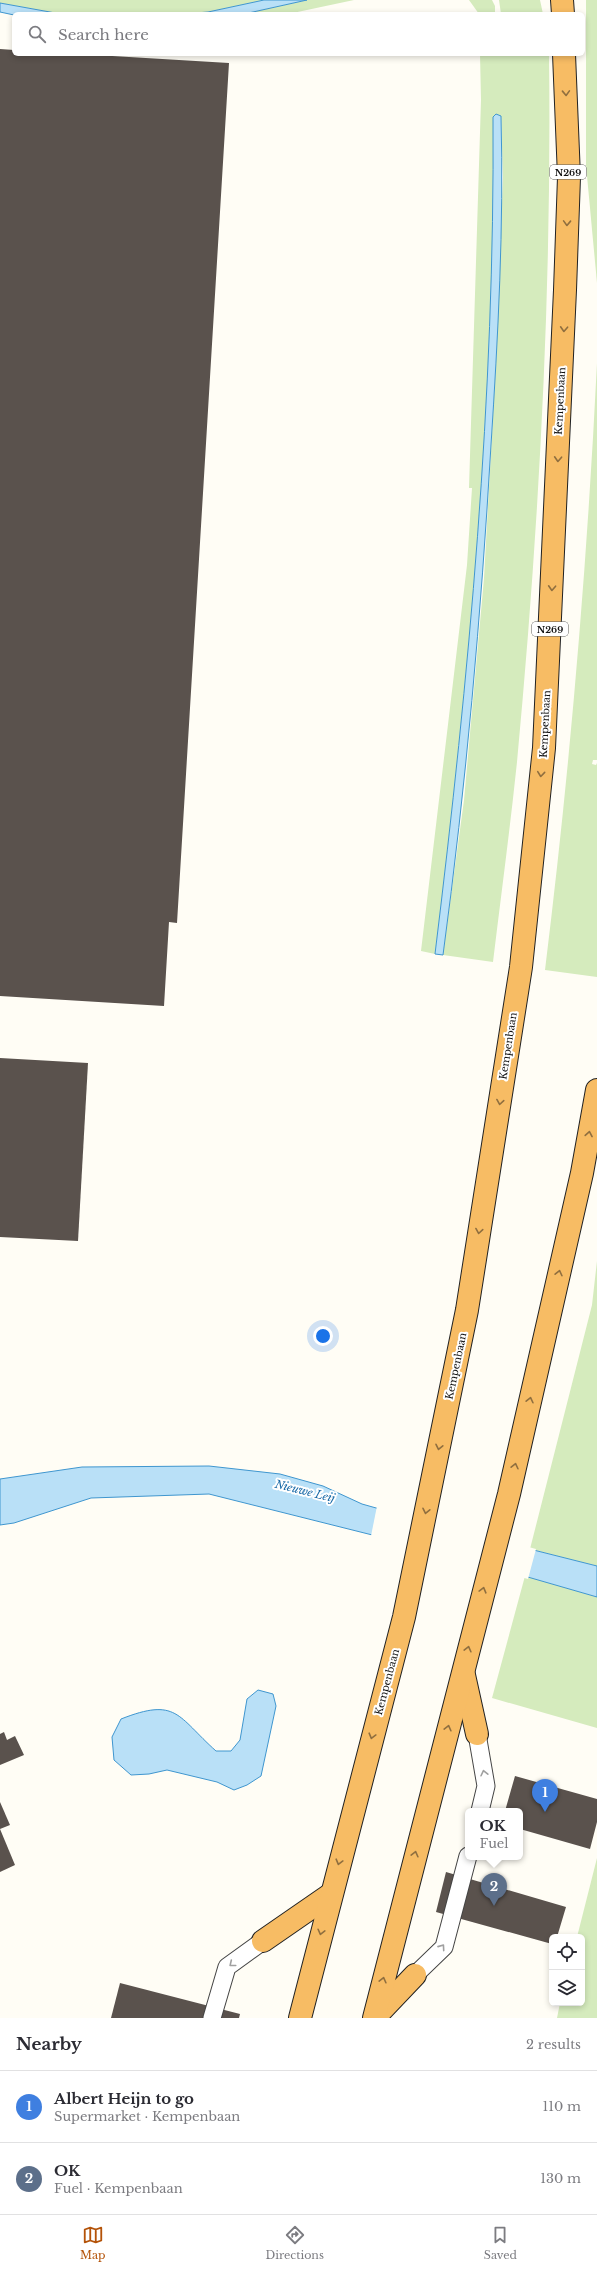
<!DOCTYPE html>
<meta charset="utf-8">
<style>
:root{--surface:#fff;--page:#f7f7f7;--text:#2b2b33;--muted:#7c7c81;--line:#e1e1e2;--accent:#b45309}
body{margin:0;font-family:"Libre Baskerville",serif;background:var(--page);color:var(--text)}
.controls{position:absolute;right:12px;bottom:12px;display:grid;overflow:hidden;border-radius:6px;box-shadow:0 2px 6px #0003}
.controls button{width:36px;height:36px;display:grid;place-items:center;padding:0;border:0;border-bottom:1px solid var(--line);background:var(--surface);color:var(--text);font:20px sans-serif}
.you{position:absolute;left:323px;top:1336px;width:14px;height:14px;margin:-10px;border:3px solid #fff;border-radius:50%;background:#1a73e8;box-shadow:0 0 0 6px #1a73e833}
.badge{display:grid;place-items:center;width:26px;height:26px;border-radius:50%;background:var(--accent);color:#fff;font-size:13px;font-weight:700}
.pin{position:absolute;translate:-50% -33px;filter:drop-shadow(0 1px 2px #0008)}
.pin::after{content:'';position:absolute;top:21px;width:14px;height:12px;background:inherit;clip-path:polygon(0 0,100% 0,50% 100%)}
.popup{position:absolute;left:465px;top:1808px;width:58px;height:52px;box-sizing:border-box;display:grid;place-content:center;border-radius:6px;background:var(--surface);filter:drop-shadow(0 1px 3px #0005);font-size:13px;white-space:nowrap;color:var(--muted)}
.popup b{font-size:15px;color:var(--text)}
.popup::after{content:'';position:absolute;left:50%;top:100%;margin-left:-8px;border:8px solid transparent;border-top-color:var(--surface)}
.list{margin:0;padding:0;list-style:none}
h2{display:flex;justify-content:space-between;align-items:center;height:52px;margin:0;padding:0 16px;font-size:17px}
h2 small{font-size:13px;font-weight:400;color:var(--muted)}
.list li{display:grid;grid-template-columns:26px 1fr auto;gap:12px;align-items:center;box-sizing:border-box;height:72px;padding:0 16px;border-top:1px solid var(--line)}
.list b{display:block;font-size:15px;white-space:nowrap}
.list p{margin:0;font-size:13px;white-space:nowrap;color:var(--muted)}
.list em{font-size:13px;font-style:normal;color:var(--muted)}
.icon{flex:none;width:22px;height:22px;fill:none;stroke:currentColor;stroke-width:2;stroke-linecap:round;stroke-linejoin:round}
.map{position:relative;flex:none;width:597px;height:2018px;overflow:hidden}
.search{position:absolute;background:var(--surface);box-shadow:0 2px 6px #0003;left:12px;right:12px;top:12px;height:44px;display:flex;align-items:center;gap:10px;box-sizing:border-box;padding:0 14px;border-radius:6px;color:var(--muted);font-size:15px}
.sheet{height:196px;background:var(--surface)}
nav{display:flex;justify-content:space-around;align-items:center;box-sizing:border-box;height:56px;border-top:1px solid var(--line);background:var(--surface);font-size:11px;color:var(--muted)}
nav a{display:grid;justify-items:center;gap:2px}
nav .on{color:var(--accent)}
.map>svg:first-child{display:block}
.green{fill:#d5ebbd}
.water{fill:#b9e0f7;stroke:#3f96cf}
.pier{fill:#fffdf5}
.building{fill:#5a524d}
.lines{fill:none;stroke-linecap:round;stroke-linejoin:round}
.service-casing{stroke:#444;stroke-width:19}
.trunk-casing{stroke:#222;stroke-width:24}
.service{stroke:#fff;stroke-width:17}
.trunk{stroke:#f7bc64;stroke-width:22}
.oneway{stroke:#906f3f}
.oneway2{stroke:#a0a0a0}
.labels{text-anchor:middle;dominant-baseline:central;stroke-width:4;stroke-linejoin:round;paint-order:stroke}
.shield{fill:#fff;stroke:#585858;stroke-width:1}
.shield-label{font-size:9px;font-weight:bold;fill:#111}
.street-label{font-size:10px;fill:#111;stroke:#fff}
.water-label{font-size:11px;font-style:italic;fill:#1768a6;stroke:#fff}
</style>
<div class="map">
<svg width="597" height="2018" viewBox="0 0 597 2018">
<rect width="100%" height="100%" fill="#fffdf5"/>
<g class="green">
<path d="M0 0H264L208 12 183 14H61L0 3Z"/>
<path d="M307 0H354L288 14H244Z"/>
<path d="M469 0H492L495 6V14H479Z"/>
<path d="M499 0H540L543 14H501Z"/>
<path d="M586 0H597V283L586 165Z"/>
<path d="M480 54H549C552 290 539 527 517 762 510 829 501 896 493 962L443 955 464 800 484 578 496 362 503 177 501 116 493 117C495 396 469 677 435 954L421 951 467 565 472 488H469L481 100Z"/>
<path d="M597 363V760H593L592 764 596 765 597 763V977L545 970C570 768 587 566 597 363Z"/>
<path d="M597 1261V1566L530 1549 592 1305Z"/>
<path d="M525 1576 597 1597V1728L492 1698Z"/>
<path d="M597 1858V2018H557L560 2003H582V1937H577Z"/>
</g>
<g class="water">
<path d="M264 0H307L244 14H183L208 12Z"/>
<path d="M0 3 61 14 14 15 0 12Z"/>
<path d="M496 114 501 116C504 226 498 336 491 445 481 616 466 785 443 955L435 954C469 677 495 396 493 117Z"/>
<path d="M209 1466 280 1474 323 1486 362 1504 454 1530 597 1566V1597L448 1554 209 1494 91 1498 14 1523 0 1525V1479L82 1467Z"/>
<path d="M258 1690 273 1694 276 1706 261 1776 247 1785 234 1790 217 1782 167 1770 149 1774 131 1775 114 1760 112 1737 121 1719C177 1697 177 1716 216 1751H231L240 1740 247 1699Z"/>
</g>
<path class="pier" d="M377 1506 536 1549 528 1579 371 1536Z"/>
<g class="building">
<path d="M0 49 14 50V54H79L229 63 177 923 169 922 164 1006 0 996Z"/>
<path d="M0 1058 88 1063 78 1241 0 1237Z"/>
<path d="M4 1732 7 1740 15 1736 24 1755 0 1765V1734Z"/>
<path d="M515 1776 597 1799V1822L590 1849 520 1829V1811H505Z"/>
<path d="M0 1802 10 1825 0 1829Z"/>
<path d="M0 1829 15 1865 0 1872Z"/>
<path d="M446 1872 566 1907 557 1937H552V1944L436 1912Z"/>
<path d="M120 1983 240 2014 239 2018H111Z"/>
</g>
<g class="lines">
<g class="service-casing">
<g id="service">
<path d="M477 1734 486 1786 480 1811"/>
<path d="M415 1975 444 1947 468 1856"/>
<path d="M212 2018 227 1967 263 1941"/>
</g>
</g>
<g class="trunk-casing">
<g id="trunk">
<path d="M562 0 563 14"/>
<path d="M464 1675 477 1734"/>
<path d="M263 1941 331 1894"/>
<path d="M375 2017 415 1975"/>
<path d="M300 2018 404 1617 467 1310 521 967 544 748 565 290 569 177 564 54"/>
<path d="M374 2018 509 1494 582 1173 597 1090"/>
</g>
</g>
<use href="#service" class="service"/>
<use href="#trunk" class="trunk"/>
</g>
<defs><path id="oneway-chevron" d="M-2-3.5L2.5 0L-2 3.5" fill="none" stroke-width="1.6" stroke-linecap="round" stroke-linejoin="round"/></defs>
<g class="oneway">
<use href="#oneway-chevron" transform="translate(566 93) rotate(88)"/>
<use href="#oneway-chevron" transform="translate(567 223) rotate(92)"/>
<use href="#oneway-chevron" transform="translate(564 329) rotate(93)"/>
<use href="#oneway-chevron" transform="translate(558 459) rotate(93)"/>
<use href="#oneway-chevron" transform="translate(552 588) rotate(93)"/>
<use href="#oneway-chevron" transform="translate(541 774) rotate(96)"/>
<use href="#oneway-chevron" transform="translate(500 1102) rotate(99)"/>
<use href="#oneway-chevron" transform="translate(589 1134) rotate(-80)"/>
<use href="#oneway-chevron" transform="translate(479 1231) rotate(99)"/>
<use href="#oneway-chevron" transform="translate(559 1273) rotate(-77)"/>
<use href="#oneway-chevron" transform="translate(530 1400) rotate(-77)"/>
<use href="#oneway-chevron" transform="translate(439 1447) rotate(102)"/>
<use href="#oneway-chevron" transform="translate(515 1466) rotate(-77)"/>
<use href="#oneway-chevron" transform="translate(426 1511) rotate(102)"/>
<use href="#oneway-chevron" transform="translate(483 1590) rotate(-75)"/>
<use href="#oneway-chevron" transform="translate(468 1649) rotate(-76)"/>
<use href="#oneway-chevron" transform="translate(448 1728) rotate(-76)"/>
<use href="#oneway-chevron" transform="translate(372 1736) rotate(105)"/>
<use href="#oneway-chevron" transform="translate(415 1854) rotate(-76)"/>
<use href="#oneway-chevron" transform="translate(339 1862) rotate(105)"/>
<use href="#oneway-chevron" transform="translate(321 1932) rotate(104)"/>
<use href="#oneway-chevron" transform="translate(383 1980) rotate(-76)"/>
</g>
<g class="oneway2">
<use href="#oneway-chevron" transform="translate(484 1773) rotate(-103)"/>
<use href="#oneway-chevron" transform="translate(442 1947) rotate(-55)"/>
<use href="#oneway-chevron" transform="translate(232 1964) rotate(141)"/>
</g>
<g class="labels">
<g class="shield">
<rect x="550" y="165" width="36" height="14" rx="3"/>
<rect x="532" y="622" width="36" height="14" rx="3"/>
</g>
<g class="shield-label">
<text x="568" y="172">N269</text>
<text x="550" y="629">N269</text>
</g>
<g class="street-label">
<text transform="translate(560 401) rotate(-87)">Kempenbaan</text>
<text transform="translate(545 724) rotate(-87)">Kempenbaan</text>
<text transform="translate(508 1046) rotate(-81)">Kempenbaan</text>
<text transform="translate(456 1366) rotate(-78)">Kempenbaan</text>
<text transform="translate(387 1682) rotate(-75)">Kempenbaan</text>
</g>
<g class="water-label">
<text transform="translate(305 1491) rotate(14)">Nieuwe Leij</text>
</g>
</g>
</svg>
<div class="controls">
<button><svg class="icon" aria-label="locate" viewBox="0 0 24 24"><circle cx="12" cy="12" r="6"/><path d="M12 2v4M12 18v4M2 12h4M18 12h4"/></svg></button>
<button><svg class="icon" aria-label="layers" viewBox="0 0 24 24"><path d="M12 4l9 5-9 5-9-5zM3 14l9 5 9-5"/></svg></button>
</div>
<div class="you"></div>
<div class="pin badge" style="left:545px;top:1812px;background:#3f7fe0">1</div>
<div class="pin badge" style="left:494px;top:1906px;background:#5c6f8a">2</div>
<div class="popup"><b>OK</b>Fuel</div>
<div class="search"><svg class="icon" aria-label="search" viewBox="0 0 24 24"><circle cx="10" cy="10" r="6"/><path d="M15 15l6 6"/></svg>Search here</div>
</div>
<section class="sheet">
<h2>Nearby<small>2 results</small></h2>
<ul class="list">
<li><span class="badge" style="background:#3f7fe0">1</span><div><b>Albert Heijn to go</b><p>Supermarket · Kempenbaan</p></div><em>110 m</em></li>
<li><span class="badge" style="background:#5c6f8a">2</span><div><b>OK</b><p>Fuel · Kempenbaan</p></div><em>130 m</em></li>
</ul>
</section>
<nav>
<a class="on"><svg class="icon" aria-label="map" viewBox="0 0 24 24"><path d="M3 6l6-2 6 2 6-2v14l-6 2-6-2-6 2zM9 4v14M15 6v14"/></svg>Map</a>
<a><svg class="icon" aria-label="directions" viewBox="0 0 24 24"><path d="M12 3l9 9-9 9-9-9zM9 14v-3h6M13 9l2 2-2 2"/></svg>Directions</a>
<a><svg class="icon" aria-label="saved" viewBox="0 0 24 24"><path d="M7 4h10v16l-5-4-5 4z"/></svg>Saved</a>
</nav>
